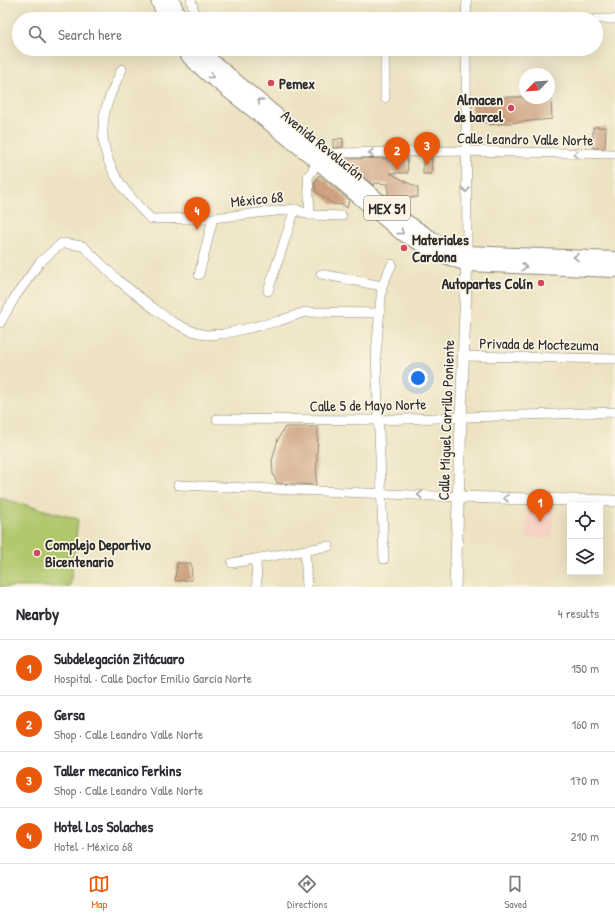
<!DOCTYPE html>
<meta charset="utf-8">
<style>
:root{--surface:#fff;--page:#f7f7f7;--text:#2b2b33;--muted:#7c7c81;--line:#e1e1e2;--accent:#ea580c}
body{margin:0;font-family:"Patrick Hand",sans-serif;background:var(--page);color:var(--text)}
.controls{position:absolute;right:12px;bottom:12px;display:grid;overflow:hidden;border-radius:0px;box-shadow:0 4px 16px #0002}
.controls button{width:36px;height:36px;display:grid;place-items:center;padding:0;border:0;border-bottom:1px solid var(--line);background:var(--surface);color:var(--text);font:20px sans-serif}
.compass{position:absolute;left:519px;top:68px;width:36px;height:36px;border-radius:50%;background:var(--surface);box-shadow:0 4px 16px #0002;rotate:245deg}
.you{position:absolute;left:418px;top:378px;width:14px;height:14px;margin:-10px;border:3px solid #fff;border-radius:50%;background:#1a73e8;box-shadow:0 0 0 6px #1a73e833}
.badge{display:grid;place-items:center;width:26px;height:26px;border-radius:50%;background:var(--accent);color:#fff;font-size:13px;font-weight:700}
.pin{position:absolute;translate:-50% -33px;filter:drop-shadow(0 1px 2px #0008)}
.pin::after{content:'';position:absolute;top:21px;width:14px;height:12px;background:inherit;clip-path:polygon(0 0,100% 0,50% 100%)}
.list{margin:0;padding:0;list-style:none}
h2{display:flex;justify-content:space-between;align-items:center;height:52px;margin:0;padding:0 16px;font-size:17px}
h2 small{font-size:13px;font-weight:400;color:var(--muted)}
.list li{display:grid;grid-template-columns:26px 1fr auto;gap:12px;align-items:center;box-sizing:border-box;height:56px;padding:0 16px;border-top:1px solid var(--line)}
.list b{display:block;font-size:15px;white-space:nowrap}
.list p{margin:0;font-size:13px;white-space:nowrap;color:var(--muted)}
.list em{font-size:13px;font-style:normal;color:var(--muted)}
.icon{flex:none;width:22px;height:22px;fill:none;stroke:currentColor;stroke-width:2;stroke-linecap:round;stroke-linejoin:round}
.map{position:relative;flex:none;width:615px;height:587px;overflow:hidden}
.search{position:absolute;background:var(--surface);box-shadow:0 4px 16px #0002;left:12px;right:12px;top:12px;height:44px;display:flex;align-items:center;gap:10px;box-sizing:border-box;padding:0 14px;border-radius:22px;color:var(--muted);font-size:15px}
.sheet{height:276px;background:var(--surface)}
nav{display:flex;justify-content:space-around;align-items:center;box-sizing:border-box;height:56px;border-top:1px solid var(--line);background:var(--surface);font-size:11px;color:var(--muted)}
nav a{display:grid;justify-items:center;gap:2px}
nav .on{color:var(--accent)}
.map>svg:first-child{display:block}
.built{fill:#f6d2c4}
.green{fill:#b0c76c;stroke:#6e794c}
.building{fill:#cea280}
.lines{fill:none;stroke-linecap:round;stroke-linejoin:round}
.minor-casing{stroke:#8c8776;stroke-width:10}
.tertiary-casing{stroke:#8c8776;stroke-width:12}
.primary-casing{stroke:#8c8776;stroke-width:16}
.minor{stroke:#fff;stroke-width:9}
.tertiary{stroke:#fff;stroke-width:11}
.primary{stroke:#fff;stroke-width:14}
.oneway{stroke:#a0a0a0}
.poi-dot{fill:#d1495b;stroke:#fcf5e5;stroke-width:1.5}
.labels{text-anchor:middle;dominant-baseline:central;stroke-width:3.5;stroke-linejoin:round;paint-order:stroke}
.shield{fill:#fcf5e5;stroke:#6a6863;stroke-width:1}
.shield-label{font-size:14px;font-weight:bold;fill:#2b2b2b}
.poi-label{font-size:15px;font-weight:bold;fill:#2b2b2b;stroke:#fcf5e5;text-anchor:start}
.street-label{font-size:15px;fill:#2b2b2b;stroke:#fcf5e5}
</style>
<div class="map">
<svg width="615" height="587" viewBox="0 0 615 587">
<rect width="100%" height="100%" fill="#fcf5e5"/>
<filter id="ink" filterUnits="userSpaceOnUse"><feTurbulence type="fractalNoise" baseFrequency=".025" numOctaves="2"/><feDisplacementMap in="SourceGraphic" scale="8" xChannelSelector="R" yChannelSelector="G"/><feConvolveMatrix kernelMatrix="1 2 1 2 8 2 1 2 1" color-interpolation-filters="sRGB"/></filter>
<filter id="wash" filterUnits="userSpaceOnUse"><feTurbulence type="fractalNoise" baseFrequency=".012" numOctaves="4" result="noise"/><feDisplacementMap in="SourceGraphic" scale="16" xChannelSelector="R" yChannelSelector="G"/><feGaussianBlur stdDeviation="0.9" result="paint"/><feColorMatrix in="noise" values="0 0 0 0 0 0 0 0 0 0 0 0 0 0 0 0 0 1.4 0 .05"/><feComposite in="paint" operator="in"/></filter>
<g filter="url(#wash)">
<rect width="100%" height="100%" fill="#ede3c2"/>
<path class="built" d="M528 505 554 507 552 539 526 537Z"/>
<path class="green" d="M0 498 78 519 70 587H0Z"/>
<g id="blocks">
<g class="building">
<path d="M472 97H525V98H551L552 119 488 125 486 122H472Z"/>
<path d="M593 127H606L605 148H593Z"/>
<path d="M343 138V147L333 148V140Z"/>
<path d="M407 158 408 173H390L418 188V197L391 200 388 197V184L374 183V186L342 159Z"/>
<path d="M423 158H432L431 174H423Z"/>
<path d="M319 175 349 200 347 208 343 205 332 204 316 191 314 183Z"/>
<path d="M285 427H318L316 485 277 483 273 474 272 461 278 439Z"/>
<path d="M177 563H191L192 580 175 581Z"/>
</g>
</g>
</g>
<g filter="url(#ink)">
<use href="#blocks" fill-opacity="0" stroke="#8c8776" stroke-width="1"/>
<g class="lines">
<g class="minor-casing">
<g id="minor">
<path d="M191 0 196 19"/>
<path d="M466 19 467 0"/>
<path d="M596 19H615"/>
<path d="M466 49 467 253"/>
<path d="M122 69C116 82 108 98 105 112 95 156 121 190 151 219L213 218 295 209 310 215 342 216"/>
<path d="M385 98V56L388 49"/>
<path d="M310 215 308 177 318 162 325 155 337 153 466 151 615 154"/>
<path d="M321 274 382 286"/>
<path d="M199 275 213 218"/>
<path d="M268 291 295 209"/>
<path d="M0 323 15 297 40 262 62 243 83 246 119 281 156 310 171 321 189 330 206 335 223 334 279 321 305 312 380 313"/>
<path d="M463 356 615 359"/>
<path d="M217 419 378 420 615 412"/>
<path d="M178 485 459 497"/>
<path d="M305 551 307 587"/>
<path d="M256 559 257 587"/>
<path d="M384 559 376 354 382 286 392 264"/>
<path d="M232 563 329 546"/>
</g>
</g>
<g class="tertiary-casing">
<g id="tertiary">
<path d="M459 497 615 501"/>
<path d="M455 587 467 256"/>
</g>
</g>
<g class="primary-casing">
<g id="primary">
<path d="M158 0 166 19"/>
<path d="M172 0 180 19"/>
<path d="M184 49 190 58 205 72 318 162 400 232 437 253 466 264 615 270"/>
<path d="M201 49 211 60 250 93 396 215 434 240 460 252 467 253 615 259"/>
</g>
</g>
<use href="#minor" class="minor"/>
<use href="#tertiary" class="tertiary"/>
<use href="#primary" class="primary"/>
</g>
<defs><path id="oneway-chevron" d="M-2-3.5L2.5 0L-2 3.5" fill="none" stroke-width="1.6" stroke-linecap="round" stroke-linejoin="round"/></defs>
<g class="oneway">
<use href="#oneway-chevron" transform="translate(211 76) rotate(38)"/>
<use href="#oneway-chevron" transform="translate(260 101) rotate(-140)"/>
<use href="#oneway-chevron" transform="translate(371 153) rotate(179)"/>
<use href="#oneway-chevron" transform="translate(576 154) rotate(-179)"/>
<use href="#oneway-chevron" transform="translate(466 190) rotate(89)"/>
<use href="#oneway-chevron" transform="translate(401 232) rotate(36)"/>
<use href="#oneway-chevron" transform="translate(576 257) rotate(-178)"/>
<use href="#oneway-chevron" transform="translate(524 267) rotate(2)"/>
<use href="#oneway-chevron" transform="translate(420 495) rotate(-178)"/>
<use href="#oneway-chevron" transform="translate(506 498) rotate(-179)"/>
</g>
</g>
<g class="poi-dot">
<circle cx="271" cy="83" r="4"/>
<circle cx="511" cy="108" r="4"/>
<circle cx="404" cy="248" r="4"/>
<circle cx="541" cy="283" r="4"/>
<circle cx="37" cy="553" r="4"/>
</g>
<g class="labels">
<rect class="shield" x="364" y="196" width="46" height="24" rx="3"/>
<g class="shield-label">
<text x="387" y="208">MEX 51</text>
</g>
<g class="poi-label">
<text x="279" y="83">Pemex</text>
<text x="503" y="99" text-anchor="end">Almacen<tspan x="503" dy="17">de barcel</tspan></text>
<text x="412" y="239">Materiales<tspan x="412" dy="17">Cardona</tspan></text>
<text x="533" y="283" text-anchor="end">Autopartes Colín</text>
<text x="45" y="544">Complejo Deportivo<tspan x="45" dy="17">Bicentenario</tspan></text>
</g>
<g class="street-label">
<text transform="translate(525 139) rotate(1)">Calle Leandro Valle Norte</text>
<text transform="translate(323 145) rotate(39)">Avenida Revolución</text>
<text transform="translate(257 199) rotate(-6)">México 68</text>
<text transform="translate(539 344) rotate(1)">Privada de Moctezuma</text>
<text transform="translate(368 405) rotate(-1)">Calle 5 de Mayo Norte</text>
<text transform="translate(446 420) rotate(-88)">Calle Miguel Carrillo Poniente</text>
</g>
</g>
</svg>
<div class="controls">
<button><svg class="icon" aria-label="locate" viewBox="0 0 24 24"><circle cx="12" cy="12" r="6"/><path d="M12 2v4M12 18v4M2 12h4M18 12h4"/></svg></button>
<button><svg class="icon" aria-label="layers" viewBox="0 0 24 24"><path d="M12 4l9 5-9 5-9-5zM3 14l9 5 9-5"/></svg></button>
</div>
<svg class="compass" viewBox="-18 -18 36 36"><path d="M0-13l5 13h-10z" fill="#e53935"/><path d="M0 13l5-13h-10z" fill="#7c7c81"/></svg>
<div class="you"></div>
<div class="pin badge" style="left:540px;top:522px">1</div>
<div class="pin badge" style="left:397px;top:170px">2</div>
<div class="pin badge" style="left:427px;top:165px">3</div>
<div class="pin badge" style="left:197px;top:230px">4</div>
<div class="search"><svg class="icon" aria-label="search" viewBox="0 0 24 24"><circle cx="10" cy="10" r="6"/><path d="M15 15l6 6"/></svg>Search here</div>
</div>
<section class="sheet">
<h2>Nearby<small>4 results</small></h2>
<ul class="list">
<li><span class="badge">1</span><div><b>Subdelegación Zitácuaro</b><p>Hospital · Calle Doctor Emilio García Norte</p></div><em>150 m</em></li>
<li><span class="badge">2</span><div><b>Gersa</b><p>Shop · Calle Leandro Valle Norte</p></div><em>160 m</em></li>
<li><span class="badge">3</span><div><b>Taller mecanico Ferkins</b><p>Shop · Calle Leandro Valle Norte</p></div><em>170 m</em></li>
<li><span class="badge">4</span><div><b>Hotel Los Solaches</b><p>Hotel · México 68</p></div><em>210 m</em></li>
</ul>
</section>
<nav>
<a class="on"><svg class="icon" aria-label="map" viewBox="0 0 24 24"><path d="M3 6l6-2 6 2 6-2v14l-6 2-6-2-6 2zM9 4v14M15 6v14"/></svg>Map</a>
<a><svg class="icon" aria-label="directions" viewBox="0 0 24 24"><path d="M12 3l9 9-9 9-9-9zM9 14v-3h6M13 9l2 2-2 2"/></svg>Directions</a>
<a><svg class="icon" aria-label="saved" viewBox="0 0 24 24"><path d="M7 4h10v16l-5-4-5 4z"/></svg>Saved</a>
</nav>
